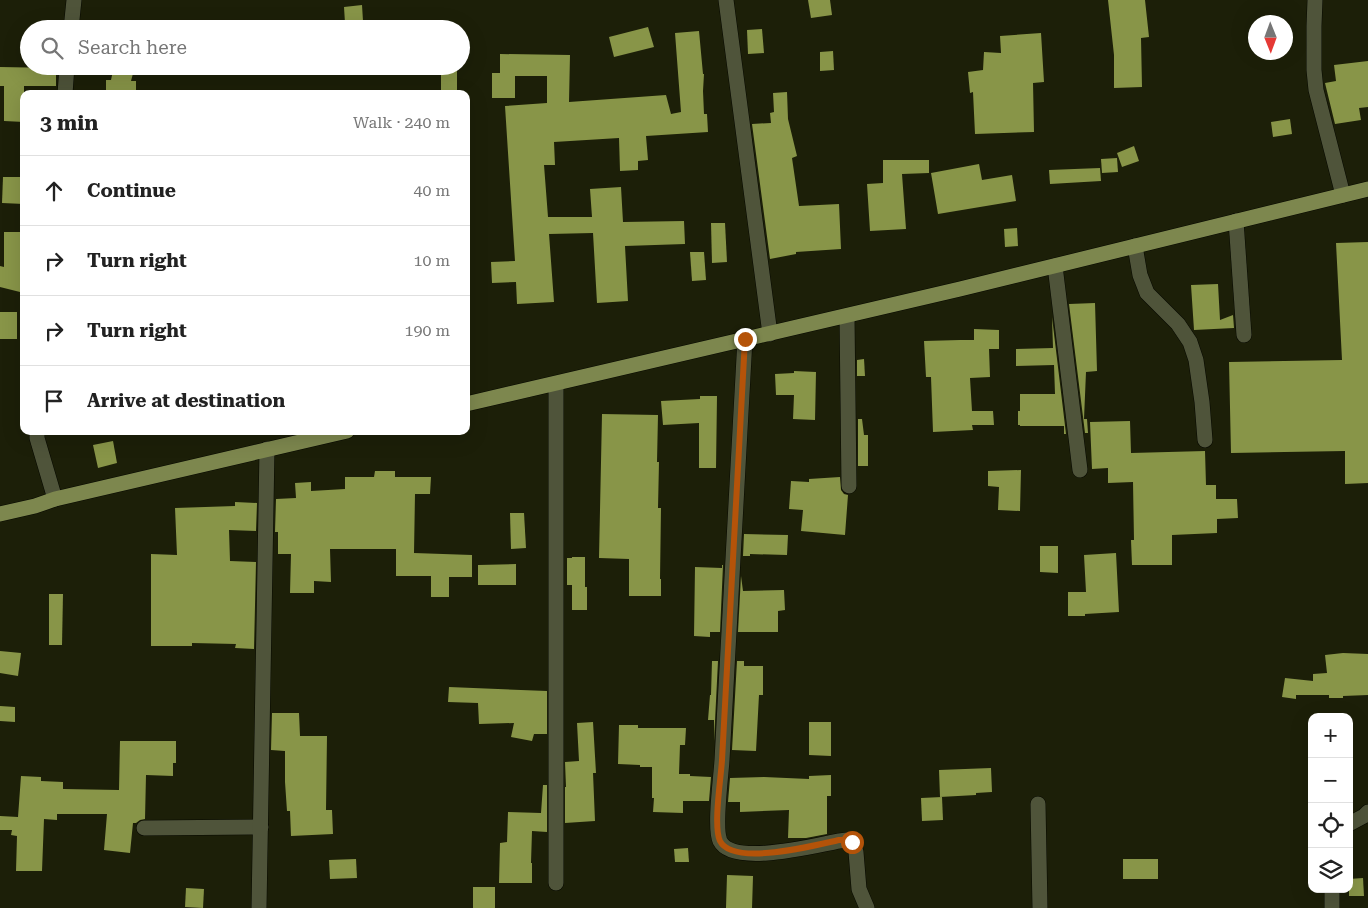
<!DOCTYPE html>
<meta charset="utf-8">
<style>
:root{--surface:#fff;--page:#f2f2f2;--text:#222;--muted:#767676;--line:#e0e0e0}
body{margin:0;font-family:"Roboto Serif",serif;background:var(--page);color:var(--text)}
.controls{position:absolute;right:15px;bottom:15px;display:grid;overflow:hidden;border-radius:10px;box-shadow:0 5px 20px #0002}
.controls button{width:45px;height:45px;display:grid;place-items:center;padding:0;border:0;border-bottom:1px solid var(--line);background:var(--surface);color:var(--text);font:25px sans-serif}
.compass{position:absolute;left:1248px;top:15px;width:45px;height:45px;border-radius:50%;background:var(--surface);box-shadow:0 5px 20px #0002;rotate:179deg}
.stop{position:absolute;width:15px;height:15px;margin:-11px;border:4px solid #b45309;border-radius:50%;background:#fff}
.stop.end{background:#b45309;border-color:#fff;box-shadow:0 1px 5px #0008}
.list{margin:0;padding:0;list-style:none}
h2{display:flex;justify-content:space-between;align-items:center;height:65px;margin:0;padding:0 20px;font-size:21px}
h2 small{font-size:16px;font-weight:400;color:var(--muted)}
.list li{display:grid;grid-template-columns:32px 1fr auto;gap:15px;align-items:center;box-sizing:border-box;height:70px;padding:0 20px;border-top:1px solid var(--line)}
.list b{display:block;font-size:19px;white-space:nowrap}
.list em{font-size:16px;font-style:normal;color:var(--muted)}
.icon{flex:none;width:28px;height:28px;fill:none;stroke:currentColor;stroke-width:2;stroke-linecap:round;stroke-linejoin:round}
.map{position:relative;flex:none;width:1368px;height:908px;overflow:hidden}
.search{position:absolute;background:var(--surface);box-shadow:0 5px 20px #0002;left:20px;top:20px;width:450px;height:55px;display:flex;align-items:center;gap:12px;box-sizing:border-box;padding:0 18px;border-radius:28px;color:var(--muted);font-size:19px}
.panel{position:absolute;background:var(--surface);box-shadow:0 5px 20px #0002;left:20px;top:90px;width:450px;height:345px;border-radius:10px}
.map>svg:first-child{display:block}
.building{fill:#889548}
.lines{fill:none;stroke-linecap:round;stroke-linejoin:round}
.minor-casing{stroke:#070900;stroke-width:16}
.major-casing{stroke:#070900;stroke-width:16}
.minor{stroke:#4f543a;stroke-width:15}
.major{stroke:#7d874e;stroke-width:15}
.route{stroke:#b45309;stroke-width:6}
</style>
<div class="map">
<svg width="1368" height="908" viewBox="0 0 1368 908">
<rect width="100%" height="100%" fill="#1c1f08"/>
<g class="building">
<path d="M808 0H830L832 15 811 18Z"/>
<path d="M1108 0H1145L1149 37 1141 38 1142 87 1114 88V55Z"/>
<path d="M362 5 363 21 345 23 344 7Z"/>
<path d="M648 27 654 47 614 57 609 37Z"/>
<path d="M762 29 764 53 748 54 747 30Z"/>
<path d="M699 31 703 74H704L703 91 704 114H707L708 132 646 136 648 160 638 161V170L620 171 619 138 554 142 555 165H544L548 217H592L590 189 621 187 623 222 684 221 685 244 625 246 628 301 597 303 593 233 549 234 554 302 517 304 516 282 492 283 491 262 515 261 505 106 547 103V76H515V98H492V73H500V54L570 55 569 102 666 95 671 114 681 112 675 33Z"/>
<path d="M1041 33 1044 82 1033 83 1034 132 975 134 973 92 970 93 968 72 983 70 984 52 1001 53 1000 36Z"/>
<path d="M833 51 834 70 820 71V52Z"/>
<path d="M1368 61V107L1359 108 1361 120 1335 124 1325 83 1336 81 1334 65Z"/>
<path d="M114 66H135L131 81H136V94H106V80H111Z"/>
<path d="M0 67 56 68V86H24V122L4 121V86H0Z"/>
<rect x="441" y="70" width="16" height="24"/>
<path d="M787 92 788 119 797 156 792 158 799 206 839 204 841 249 796 252V254L770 259 752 124 771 123 770 113 774 112 773 93Z"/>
<path d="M1290 119 1292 134 1273 137 1271 122Z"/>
<path d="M1134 146 1139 161 1122 167 1117 153Z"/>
<path d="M1117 158 1118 172 1102 173 1101 159Z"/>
<path d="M883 160H929V173L902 174 906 229 870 231 867 184 883 183Z"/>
<path d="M979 164 982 180 1012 175 1016 201 938 214 931 173Z"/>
<path d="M1100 168 1101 181 1050 184 1049 170Z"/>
<path d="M3 177H24V204L2 203Z"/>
<path d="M711 223H725L727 262 712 263Z"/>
<path d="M1017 228 1018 246 1005 247 1004 229Z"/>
<path d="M4 232H24V293L0 287V266L4 267Z"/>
<path d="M1368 242V483L1345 484V451L1231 453 1229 362 1342 360 1336 243Z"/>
<path d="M690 252H704L706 280 692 281Z"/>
<path d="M1218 284 1220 320 1233 315 1234 328 1194 330 1191 285Z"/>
<path d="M1095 303 1097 371 1086 372 1084 419H1087L1088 433H1085L1069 304Z"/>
<rect x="0" y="312" width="17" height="27"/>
<path d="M1052 317 1066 434H1064V426H1020V425H1018V411H1020V394H1055L1054 365 1016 366V349L1053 348Z"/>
<path d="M974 329 999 330V349H989L990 377 970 378 972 411H993L994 425H972L973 430 933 432 931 377H926L924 341 960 340H974Z"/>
<path d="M864 359 865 376H857V360Z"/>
<path d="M794 371 816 372 815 420 793 419 794 395H776L775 374 794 373Z"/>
<path d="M700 396H717L716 468H699V423L663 425 661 401 700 399Z"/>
<path d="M602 414 658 415 657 462H659L658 508H661L660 579H661V596H629V559L599 558Z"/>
<path d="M858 419H862L864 435H868V466H858Z"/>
<path d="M1130 421 1131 453 1205 451 1206 485H1216V499H1237L1238 518 1217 519V533L1172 535V565H1132L1131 540H1134L1133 482 1108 483V468L1092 469 1090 422Z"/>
<path d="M113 441 117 463 98 468 93 445Z"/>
<path d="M1021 470 1020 511 998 510 999 487 988 486V471Z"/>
<path d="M375 471H395V477H431L430 494H415L414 553 472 555V577H449V597H431V576H396V549H330L331 582 314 581V593H290L291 554H278V532H275L276 499 296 498 295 483 311 482V491L345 489V477H374Z"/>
<path d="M840 477 841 490 844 494 848 495 845 535 801 531 803 510 789 509 791 481 809 482V479Z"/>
<path d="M235 502 257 503 256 531 229 530 230 561 256 562 254 649 235 648 236 644 192 643V646H151V554L177 555 175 508 235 506Z"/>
<path d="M510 513H524L526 548 511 549Z"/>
<path d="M744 534 788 535 787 555 750 554V556H743Z"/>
<path d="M1040 546H1058V573L1040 572Z"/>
<path d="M1116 553 1119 612 1085 614V616H1068V592H1086L1084 555Z"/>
<path d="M572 557H585V587H587V610H572V585H567V558H572Z"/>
<path d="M516 564V585H478V565Z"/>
<path d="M722 565H723L720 632H710V637L694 636 695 567 722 568Z"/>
<path d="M741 576 743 591 784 590 785 610 778 611V632H738Z"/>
<path d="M49 594H63L62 645H49Z"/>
<path d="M0 651 21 653 18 676 0 673Z"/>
<path d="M1343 653 1368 654V695L1343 696V698H1329V695H1296V699L1282 697 1285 678 1313 681V674L1327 673 1325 655Z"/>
<path d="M712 661H718L714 741V720H708L710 695H711Z"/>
<path d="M737 661H744V666H763V695H759L756 751 732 750Z"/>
<path d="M449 687 547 691V734H534L532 741 511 737 514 723 479 724 478 703 448 702Z"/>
<path d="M0 706 15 707V722L0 721Z"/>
<path d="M272 713H299L300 736H327L326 810H332L333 834 291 836 290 811H287L285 782V751L271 750Z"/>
<path d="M593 722 596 773H593L595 821 565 823V787H566L565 762 579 761 577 723Z"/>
<path d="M809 722H831V756L809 755Z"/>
<path d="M619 725H638V728H686L685 745H680L679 774H690V776L711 777 709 801H683V813L653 812 654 798H652V767H640V765L618 764Z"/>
<path d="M120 741H176V763H173V776L146 775 145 819 140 820 136 823H133L130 853 104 850 107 814H57V820L44 819 42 871H16L17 836 11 835 12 830H0V816L18 817 21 776 41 777V781L63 782V789L119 790Z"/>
<path d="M991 768 992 792 976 793V795L940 797 939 770Z"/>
<path d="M831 775V796H827V834L806 838H788L789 810 740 812V802H728L730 778 764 777 809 779V776Z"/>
<path d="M543 785H547V832L532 831 531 863H532V883H499L500 843 507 842 508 812 541 813Z"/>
<path d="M942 797 943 820 922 821 921 798Z"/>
<path d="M688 848 689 862H675L674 849Z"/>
<path d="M356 859 357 878 330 879 329 860Z"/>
<rect x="1123" y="859" width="35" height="20"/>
<path d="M727 875 753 876 752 908H726Z"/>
<path d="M1363 878 1364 896H1349V879Z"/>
<rect x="473" y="887" width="22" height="21"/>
<path d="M186 888 204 889 203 908 185 907Z"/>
</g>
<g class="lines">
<g class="minor-casing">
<g id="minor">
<path d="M726 0 770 334"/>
<path d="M1315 0 1314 26V70L1316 90 1343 195"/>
<path d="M71 29 74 0"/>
<path d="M65 94 67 66"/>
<path d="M1236 221 1244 335"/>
<path d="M1135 246 1140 275 1147 293 1178 324 1190 342 1196 360 1202 402 1205 440"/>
<path d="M1055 266 1080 470"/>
<path d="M847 316 849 486"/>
<path d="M745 339 722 760C721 777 714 828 720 841 733 867 816 845 839 841L847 840 852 842 854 846 856 852 859 889 867 908"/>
<path d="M37 431V438L55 499"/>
<path d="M1038 804 1040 908"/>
<path d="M1349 824 1364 816 1368 812"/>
<path d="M144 828 261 827"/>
<path d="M556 883V384"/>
<path d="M1332 889V908"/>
<path d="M259 908 267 449"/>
</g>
</g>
<g class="major-casing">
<g id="major">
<path d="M466 404 960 289 1368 189"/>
<path d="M0 514 35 506 55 499 347 431"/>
</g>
</g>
<use href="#minor" class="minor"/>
<use href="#major" class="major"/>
</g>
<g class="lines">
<path class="route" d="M745 339 722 760C721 778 713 826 720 841 733 867 816 845 839 840H848L852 842"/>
</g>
</svg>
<div class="controls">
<button>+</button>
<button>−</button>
<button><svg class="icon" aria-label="locate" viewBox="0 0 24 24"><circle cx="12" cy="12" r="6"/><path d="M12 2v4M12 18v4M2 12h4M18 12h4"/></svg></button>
<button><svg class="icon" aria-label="layers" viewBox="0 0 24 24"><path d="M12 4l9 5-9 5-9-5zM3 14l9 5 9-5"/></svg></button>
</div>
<svg class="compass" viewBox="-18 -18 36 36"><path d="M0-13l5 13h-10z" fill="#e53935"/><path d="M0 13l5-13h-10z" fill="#767676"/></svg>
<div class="stop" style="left:852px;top:842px"></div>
<div class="stop end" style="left:745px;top:339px"></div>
<div class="search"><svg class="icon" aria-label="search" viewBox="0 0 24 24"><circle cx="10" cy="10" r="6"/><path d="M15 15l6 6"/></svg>Search here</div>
<section class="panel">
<h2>3 min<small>Walk · 240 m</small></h2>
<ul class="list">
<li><svg class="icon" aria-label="ahead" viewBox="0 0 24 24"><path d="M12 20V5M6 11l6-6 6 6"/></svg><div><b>Continue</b></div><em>40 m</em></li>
<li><svg class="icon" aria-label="right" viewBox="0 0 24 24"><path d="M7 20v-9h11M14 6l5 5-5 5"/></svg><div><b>Turn right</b></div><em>10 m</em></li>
<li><svg class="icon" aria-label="right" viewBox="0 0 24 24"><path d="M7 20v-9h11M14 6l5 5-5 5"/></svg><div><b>Turn right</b></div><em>190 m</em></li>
<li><svg class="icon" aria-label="arrive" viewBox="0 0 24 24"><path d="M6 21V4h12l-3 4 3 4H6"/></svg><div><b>Arrive at destination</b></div></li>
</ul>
</section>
</div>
